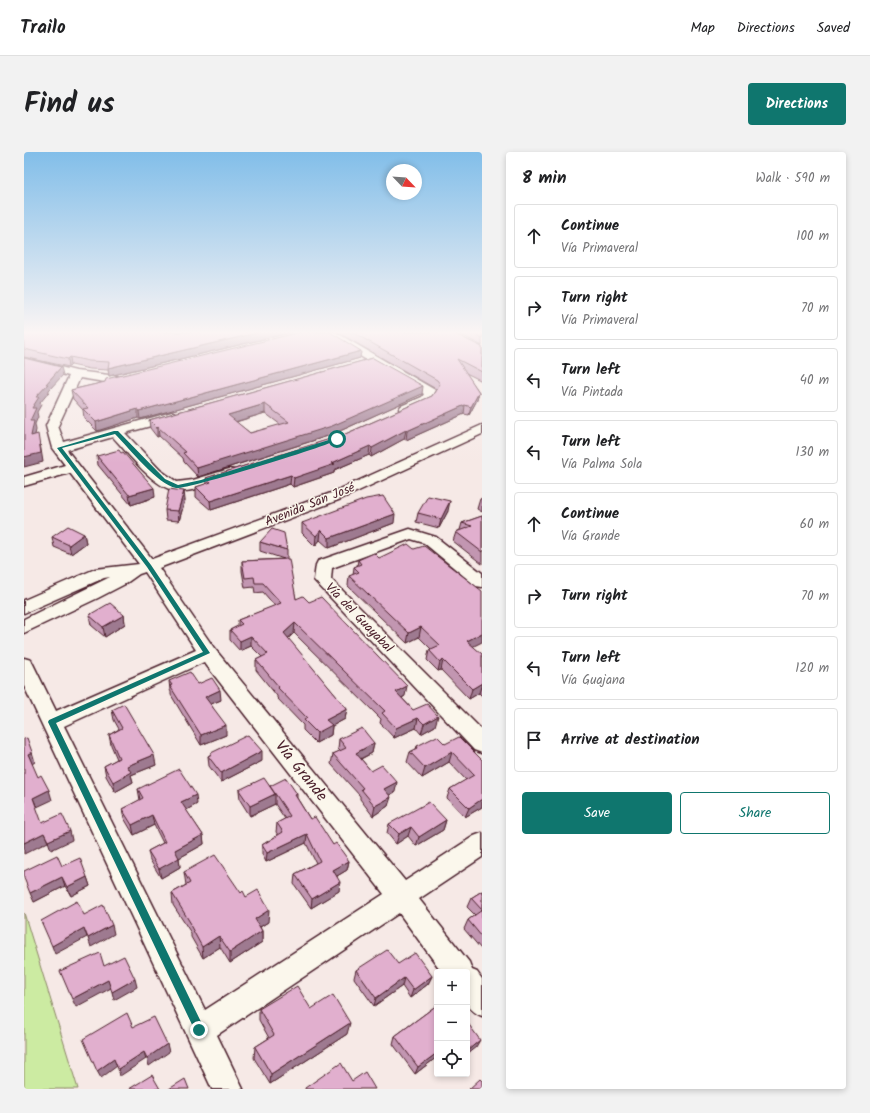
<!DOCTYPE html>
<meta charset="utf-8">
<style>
:root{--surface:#fff;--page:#f2f2f2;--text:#202124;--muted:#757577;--line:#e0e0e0;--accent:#0f766e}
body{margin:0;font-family:Kalam,sans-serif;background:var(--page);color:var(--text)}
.controls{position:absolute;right:12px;bottom:12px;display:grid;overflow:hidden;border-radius:4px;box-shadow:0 2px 6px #0003}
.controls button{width:36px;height:36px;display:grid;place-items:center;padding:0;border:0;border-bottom:1px solid var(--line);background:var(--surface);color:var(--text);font:20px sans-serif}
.compass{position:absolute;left:362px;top:12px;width:36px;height:36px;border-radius:50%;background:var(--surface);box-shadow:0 2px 6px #0003;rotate:115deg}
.stop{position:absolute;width:12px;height:12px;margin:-9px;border:3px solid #0f766e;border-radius:50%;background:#fff}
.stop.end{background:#0f766e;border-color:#fff;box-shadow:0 1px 4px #0008}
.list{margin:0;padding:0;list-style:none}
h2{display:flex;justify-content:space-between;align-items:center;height:52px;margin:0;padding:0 16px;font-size:17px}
h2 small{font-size:13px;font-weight:400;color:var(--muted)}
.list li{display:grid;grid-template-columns:26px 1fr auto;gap:12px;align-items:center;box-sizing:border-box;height:64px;margin:0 8px 8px;padding:0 8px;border:1px solid var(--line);border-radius:4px}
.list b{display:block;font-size:15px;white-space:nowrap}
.list p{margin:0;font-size:13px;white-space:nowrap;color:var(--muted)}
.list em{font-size:13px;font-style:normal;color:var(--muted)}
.actions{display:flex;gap:8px;padding:12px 16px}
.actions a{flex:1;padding:9px 0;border:1px solid var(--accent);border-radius:4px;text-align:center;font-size:14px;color:var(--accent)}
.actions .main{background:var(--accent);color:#fff}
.icon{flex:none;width:22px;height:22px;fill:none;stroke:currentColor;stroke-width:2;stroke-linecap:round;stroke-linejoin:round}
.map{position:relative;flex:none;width:458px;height:937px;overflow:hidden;border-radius:4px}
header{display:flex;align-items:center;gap:24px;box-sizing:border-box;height:56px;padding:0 20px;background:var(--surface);border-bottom:1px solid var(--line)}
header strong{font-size:19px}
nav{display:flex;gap:22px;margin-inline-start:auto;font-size:14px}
.intro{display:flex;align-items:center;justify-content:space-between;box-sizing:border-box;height:96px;padding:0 24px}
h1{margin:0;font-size:28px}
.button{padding:10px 18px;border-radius:4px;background:var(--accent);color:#fff;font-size:14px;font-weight:700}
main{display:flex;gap:24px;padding:0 24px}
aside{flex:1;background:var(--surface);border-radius:4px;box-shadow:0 2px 6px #0003}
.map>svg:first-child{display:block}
.green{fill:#cceba2;stroke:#8b8566}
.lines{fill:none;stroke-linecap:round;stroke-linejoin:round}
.minor-casing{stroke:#4a1f2b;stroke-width:3}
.minor{fill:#fbf7ec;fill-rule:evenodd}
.wall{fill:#c296b1;stroke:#4a1f2b;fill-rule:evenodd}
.shaded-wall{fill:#9e7a90;stroke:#4a1f2b}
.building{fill:#e1afce;stroke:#4a1f2b;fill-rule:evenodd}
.route{fill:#0f766e}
.labels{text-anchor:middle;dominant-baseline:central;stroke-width:3;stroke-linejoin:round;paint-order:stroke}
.street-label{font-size:13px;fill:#4a1f2b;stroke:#fbf7ec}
.near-street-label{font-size:16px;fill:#4a1f2b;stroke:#fbf7ec}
</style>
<header>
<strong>Trailo</strong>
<nav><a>Map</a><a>Directions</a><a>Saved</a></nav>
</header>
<div class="intro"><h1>Find us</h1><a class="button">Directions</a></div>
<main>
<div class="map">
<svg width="458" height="937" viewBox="0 0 458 937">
<rect width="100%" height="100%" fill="#f6e9e6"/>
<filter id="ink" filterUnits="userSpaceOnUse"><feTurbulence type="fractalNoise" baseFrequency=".025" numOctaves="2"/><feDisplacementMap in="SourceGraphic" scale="8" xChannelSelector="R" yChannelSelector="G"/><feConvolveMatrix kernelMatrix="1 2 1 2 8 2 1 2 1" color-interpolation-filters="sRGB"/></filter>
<g filter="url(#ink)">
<path class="green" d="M0 761 54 937H0Z"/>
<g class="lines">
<g class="minor-casing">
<g id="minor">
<path d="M285 180H311L411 238 413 241 406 251 385 260H377L375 257 377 254 398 245 400 242 304 185 286 182Z"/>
<path d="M0 206 52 219 93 224 97 226 99 228 97 230 93 232 56 226 34 274 40 290 148 260 152 261 154 264 152 267 101 281 136 318 153 330 169 328 205 317 210 318 212 321 210 324C194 329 170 341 154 339 131 338 104 301 89 285L43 298 128 407 307 341 458 273V282L317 347 135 416 190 496 381 729 450 684 458 681V705L395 747 445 810 448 818 453 820 458 827V864C436 855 443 841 443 820H418L375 761 193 883 219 937H188L0 534V506L7 508 32 559 172 498 121 420 115 422 101 432 74 446 0 481V467L86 425 80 426 0 461V448L71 417 115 412 46 321 0 334V325L41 313 28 296 22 274 45 224 0 212ZM180 510 360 742 181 858 40 574Z"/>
<path d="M386 377 412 385 458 421V435L452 434 400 391 387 387 308 416 307 427 458 578V601L450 598 290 428 292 413 294 409Z"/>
</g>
</g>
<use href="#minor" class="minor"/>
</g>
<g class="wall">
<path d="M0 180H269L85 224 84 218 66 217 47 213 45 215 0 205Z"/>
<path d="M313 180H427L458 195V229L442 221 455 240 453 248 445 263 440 262 382 288 380 287 347 305 345 303 310 318V321L269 335 266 332 187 358 172 345V335L183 332 182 326 319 283 408 244 412 237Z"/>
<path d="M432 180H458V194Z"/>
<path d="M337 199 336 206 116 267 114 266 73 279 60 266 59 258 49 247 47 238 81 230Z"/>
<path d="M349 206 398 242 307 283 174 325 160 310 159 306 135 284 133 285 126 276 125 268ZM241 261 257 273 226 281 212 270Z"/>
<path d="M73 304 131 345 107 353 74 313Z"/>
<path d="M458 346V360L453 357 456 347Z"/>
<path d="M161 348 155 369 142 368 141 358Z"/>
<path d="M424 359 415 376 392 370 394 361Z"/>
<path d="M458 364V412L429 389 432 380 436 378 438 371Z"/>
<path d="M278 371H370L305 396 296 388 291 394 278 381Z"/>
<path d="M60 382 62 391 47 402 30 395 28 385Z"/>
<path d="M236 390 263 398V407L272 447 285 450 381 544 378 546 389 558 411 574 397 582 392 576 370 586 356 571 357 567 270 481 264 487 323 557 321 567 308 574 307 583 292 591 279 578V573L253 546V544L232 518V508L238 505 227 494 216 499 206 488V478L214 474V468L251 454 239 440 231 441 230 435 221 436 218 419V409L260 407 236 399Z"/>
<path d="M334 408 449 495 458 502V544L455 541 445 547 417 518 414 519 403 508 405 498 407 497 395 485 383 491 324 434 325 424 329 423 330 415 333 414Z"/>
<path d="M65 463H100L101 472 81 485 67 473Z"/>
<path d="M145 529 174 532 197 548 187 552 202 583 177 593 147 543V540L146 538Z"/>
<path d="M88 558 132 613 107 623 109 630 91 640 82 624 80 614 93 607 87 593 85 583 95 577 90 568Z"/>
<path d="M315 587 350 591 348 601 337 607 347 619 371 640 365 643 364 654 349 664 336 647V644L307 612 309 602 316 599 314 597Z"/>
<path d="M421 592 458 608V655L441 665 423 646 426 637 442 628 425 610 398 626 383 610 386 600 392 597 393 594Z"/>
<path d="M187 601 238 609 197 630 185 614 184 604 187 602Z"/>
<path d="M246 634 273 642V646L286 667 309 693 325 709 323 718 313 724 315 739 287 756 270 732 271 722 292 711 282 691 242 710 238 702V693L254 683 252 680 253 671 261 667 251 652 226 664 216 648 215 638Z"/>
<path d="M114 637 173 652 162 658 179 683 180 692 155 706 156 715 137 726 126 708 124 699 139 691 130 673 110 683 100 666 98 657 116 648Z"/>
<path d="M422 668 419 678 392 694 384 684 372 692 363 681 365 672Z"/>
<path d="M38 714 63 725 66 734 47 744 41 734 10 750Z"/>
<path d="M160 720 217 741 222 745 244 770 236 775 238 779V790L206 811 196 795 179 806 167 785V781L149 753 148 741 162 733Z"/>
<path d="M458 739V796L457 797 440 777 444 768 451 763 443 755 447 746Z"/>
<path d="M374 812 408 824 404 832 386 846 378 834 350 854 330 826 332 818Z"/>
<path d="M413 853V905L391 922 369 892 371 884Z"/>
<path d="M235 857H287L323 882 246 932 230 906 231 895 245 886 235 868Z"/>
</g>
<g class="shaded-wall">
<path d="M237 180H269L85 224 84 216Z"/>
<path d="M337 199 336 206 116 267 115 259Z"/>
<path d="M46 205 47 213 45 215 44 207Z"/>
<path d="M37 215 39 223 25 238V240L16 251 17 253 13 260 14 265 11 272 12 278 9 293 7 284 6 269 8 256 12 245 22 232Z"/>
<path d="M399 234 398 242 307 283 174 325 173 316Z"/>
<path d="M455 240 453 248 445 263 447 255Z"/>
<path d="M241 252V261L204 272V263Z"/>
<path d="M441 253 440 262 382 288 383 279Z"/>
<path d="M114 257V266L73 279 72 270Z"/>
<path d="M134 275 135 284 133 285V276Z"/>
<path d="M382 278 380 287 347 305 348 296Z"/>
<path d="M16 291 19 310 0 315V305Z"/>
<path d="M346 294 345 303 310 318V321L269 335 270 326 308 311Z"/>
<path d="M267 323 266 332 187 358 186 349Z"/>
<path d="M130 336 131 345 107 353 105 343Z"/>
<path d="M160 339 161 348 155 369 154 359Z"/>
<path d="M426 349 424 359 415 376 417 367Z"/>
<path d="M371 362 370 371 305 396V386Z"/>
<path d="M297 378 296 388 291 394 292 384Z"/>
<path d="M60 382 62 391 47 402 45 393Z"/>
<path d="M100 463 101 472 81 485 79 475Z"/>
<path d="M271 471 270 481 259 491 260 481Z"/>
<path d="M397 475 395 485 383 491 385 481Z"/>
<path d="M458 481V490L440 499 443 489Z"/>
<path d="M227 484V494L216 499V489Z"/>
<path d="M419 508 417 518 414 519 416 510Z"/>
<path d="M458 531 455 541 445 547 448 537Z"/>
<path d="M383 534 381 544 370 550 372 540Z"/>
<path d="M196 538 197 548 182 554 181 545Z"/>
<path d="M323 557 321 567 308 574 307 583 292 591 293 581 302 568Z"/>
<path d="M414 564 411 574 397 582 400 572Z"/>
<path d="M394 566 392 576 370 586 372 576Z"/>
<path d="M202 573V583L177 593V583Z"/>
<path d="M350 591 348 601 330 610 332 601Z"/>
<path d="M238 599V609L197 630V621Z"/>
<path d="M8 600 11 610 8 612 4 602Z"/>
<path d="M428 600 425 610 398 626 401 616Z"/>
<path d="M130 603 132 613 107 623 109 630 91 640 89 630 103 614Z"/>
<path d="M373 630 371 640 358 647 360 637Z"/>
<path d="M25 638 28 648 13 655 9 646Z"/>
<path d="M251 642V652L226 664V654Z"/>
<path d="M172 643 173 652 159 660 157 650Z"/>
<path d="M367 645 364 654 349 664 351 654Z"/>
<path d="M458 647V655L441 665 445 656Z"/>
<path d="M128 663 130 673 110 683 108 673Z"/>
<path d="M422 668 419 678 392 694 395 685Z"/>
<path d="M387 675 384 684 372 692 375 682Z"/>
<path d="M46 679 48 688 27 698 24 689Z"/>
<path d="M20 681 24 690 0 702V691Z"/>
<path d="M283 682 282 691 242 710 243 701Z"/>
<path d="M179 683 180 692 155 706 156 715 137 726 135 717 151 698Z"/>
<path d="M325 709 323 718 308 727 309 718Z"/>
<path d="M38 725 41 734 10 750 6 741Z"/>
<path d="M63 725 66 734 47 744 43 735Z"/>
<path d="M316 730 315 739 287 756 288 747Z"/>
<path d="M245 758 244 770 231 778V767Z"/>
<path d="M88 773 90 782 67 795 64 786Z"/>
<path d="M60 776 63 785 31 802 28 794Z"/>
<path d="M238 779V790L206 811V800Z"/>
<path d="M195 784 196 795 179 806 178 795Z"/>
<path d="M408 824 404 832 386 846 389 838Z"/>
<path d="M380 826 378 834 350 854 352 846Z"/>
<path d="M111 827 113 835 90 848 88 840Z"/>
<path d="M84 828 87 836 52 855 48 847Z"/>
<path d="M326 871 323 882 246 932 247 922Z"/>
<path d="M456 888 452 895 443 902V899Z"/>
<path d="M143 892 145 900 125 914 123 906Z"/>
<path d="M120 900 122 907 96 924 94 917Z"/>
<path d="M413 901V905L391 922 394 915Z"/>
<path d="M90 907 93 914 77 926 73 919Z"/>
</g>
<g class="building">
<path d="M0 180H237L84 216 85 210 65 209 46 205 44 207 0 197Z"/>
<path d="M277 180H306L337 199 115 259 114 257 72 270 59 257 64 256 47 238 81 230 82 227Z"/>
<path d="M328 180H427L458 195V220L433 207 455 240 447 255 441 253 383 279 382 278 348 296 346 294 308 311 311 312 270 326 267 323 186 349 172 335 187 330 182 326 319 283 408 244 416 232 413 228Z"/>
<path d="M448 180H458V186Z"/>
<path d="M0 206 37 215 22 232H24L12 245H15L8 256H12L6 269H10L7 284 14 282 17 301 0 305Z"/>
<path d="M349 206 399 234 308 274 173 316 159 301 162 300 134 275 133 276 125 268ZM241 252 265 270 226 281 204 263Z"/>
<path d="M95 298 97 301 99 300 130 336 105 343 73 304Z"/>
<path d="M145 337 160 339 154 359 141 358Z"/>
<path d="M359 344 371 362 305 386 297 378 292 384 278 371 342 347Z"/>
<path d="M404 344 426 349 417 367 394 361Z"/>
<path d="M458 364V400L432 380 448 374 438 371Z"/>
<path d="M44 374 60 382 45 393 28 385Z"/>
<path d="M248 377 260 381 263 398 236 390Z"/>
<path d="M384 392 390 397 400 394 458 439V481L443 489 458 502V531L448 537 419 508 416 510 405 498 416 493 397 475 385 481 325 424 335 420 330 415 337 412 334 408 350 401 355 406Z"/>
<path d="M265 407 272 447 279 444 285 450 297 445 383 534 372 540 389 558 403 552 414 564 400 572 394 566 372 576 358 561 361 559 271 471 260 481 323 557 302 568 308 573 293 581 280 568 283 566 254 536 255 535 232 508 244 502 227 484 216 489 206 478 218 472 214 468 257 451 239 431H231L230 425 221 426 218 409Z"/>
<path d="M86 451 100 463 79 475 65 463Z"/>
<path d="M166 520 174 532 188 526 196 538 181 545 202 573 177 583 146 534 148 533 145 529Z"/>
<path d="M100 552 130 603 103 614 107 620 89 630 80 614 95 606 85 583 98 576 88 558Z"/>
<path d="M338 576 350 591 332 601 347 619 358 613 373 630 360 637 367 645 351 654 337 637 339 636 309 602 322 596 315 587Z"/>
<path d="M224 583 238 599 197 621 184 604 188 602 187 601Z"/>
<path d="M413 584 421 592 435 585 458 608V647L445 656 426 637 450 623 428 600 401 616 386 600 394 596 393 594Z"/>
<path d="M3 586 8 600 4 602 14 625 17 623 25 638 9 646 18 671 38 662 46 679 24 689 20 681 0 691V587Z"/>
<path d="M155 617 172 643 157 650 179 683 151 698 155 706 135 717 124 699 141 690 128 663 108 673 98 657 119 646 114 637Z"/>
<path d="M240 626 251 642 226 654 215 638Z"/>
<path d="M262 626 273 642 271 643 286 667 291 665 309 693 312 691 325 709 309 718 316 730 288 747 271 722 296 709 283 682 243 701 238 693 259 680 253 671 266 664 246 634Z"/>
<path d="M405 650 422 668 395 685 387 675 375 682 365 672Z"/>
<path d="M33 703 38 714 56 706 63 725 43 735 38 725 6 741 0 726V719Z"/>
<path d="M191 703 217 741 219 739 222 745 234 738 245 758 231 767 238 779 206 800 195 784 178 795 166 773 167 772 148 741 166 731 160 720Z"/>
<path d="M458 739V785L444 768 458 758 447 746Z"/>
<path d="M53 749 60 763 79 753 88 773 64 786 60 776 28 794 17 769Z"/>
<path d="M363 798 374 812 391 801 408 824 389 838 380 826 352 846 332 818Z"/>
<path d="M76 801 80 814 100 804 111 827 88 840 84 828 48 847 36 819Z"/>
<path d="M273 834 287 857 309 843 326 871 247 922 231 895 250 883 235 857Z"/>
<path d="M413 853V901L394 915 371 884Z"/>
<path d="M103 861 109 875 130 865 143 892 123 906 120 900 94 917 90 907 73 919 59 887Z"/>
<path d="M443 870 456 888 443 899Z"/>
<path d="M317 911 328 929 341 920 351 937H281V936Z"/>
<path d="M128 923 136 937H105Z"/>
<path d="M161 927 165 937H145Z"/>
<path d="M456 927 458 929V937H445Z"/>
</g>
</g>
<linearGradient id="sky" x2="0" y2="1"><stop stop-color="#82bee9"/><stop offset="0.58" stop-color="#fbf5f4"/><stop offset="1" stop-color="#fbf5f4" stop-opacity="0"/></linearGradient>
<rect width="458" height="311" fill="url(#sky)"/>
<path class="route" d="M90 279H94L141 327 154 333 177 328 311 286 315 287C305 294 161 338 152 336 134 333 104 295 91 282L38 296 127 413 186 501 32 571 179 874 181 878 179 881 175 883 172 881 24 570 25 568 179 500 123 415 33 296Z"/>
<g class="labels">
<g class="street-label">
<text transform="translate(286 353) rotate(-22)">Avenida San José</text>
<text transform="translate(335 466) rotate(46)">Vía del Guayabal</text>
</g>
<g class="near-street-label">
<text transform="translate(277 619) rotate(51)">Vía Grande</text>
</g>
</g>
</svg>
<div class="controls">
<button>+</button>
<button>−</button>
<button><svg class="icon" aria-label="locate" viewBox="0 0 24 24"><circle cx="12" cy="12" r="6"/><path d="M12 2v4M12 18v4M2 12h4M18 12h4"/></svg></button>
</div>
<svg class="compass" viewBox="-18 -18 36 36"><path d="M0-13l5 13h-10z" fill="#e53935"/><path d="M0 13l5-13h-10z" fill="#757577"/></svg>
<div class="stop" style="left:313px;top:287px"></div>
<div class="stop end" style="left:175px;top:878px"></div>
</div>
<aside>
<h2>8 min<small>Walk · 590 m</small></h2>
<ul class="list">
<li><svg class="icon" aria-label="ahead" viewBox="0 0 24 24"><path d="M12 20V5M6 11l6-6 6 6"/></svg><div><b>Continue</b><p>Vía Primaveral</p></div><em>100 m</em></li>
<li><svg class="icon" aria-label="right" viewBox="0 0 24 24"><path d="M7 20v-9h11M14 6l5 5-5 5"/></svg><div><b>Turn right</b><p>Vía Primaveral</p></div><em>70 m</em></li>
<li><svg class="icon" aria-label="left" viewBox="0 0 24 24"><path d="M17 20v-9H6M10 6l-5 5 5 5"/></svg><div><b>Turn left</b><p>Vía Pintada</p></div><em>40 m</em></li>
<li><svg class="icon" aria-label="left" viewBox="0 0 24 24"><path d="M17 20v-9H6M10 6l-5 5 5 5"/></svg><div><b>Turn left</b><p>Vía Palma Sola</p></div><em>130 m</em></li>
<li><svg class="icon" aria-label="ahead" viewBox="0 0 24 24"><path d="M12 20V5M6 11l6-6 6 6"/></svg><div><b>Continue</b><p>Vía Grande</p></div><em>60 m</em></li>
<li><svg class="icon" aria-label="right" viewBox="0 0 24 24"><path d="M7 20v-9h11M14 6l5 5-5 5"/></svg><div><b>Turn right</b></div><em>70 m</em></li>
<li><svg class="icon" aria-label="left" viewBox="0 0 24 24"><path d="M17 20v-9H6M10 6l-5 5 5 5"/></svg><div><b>Turn left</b><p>Vía Guajana</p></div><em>120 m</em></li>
<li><svg class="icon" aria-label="arrive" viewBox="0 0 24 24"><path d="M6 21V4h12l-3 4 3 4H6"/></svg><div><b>Arrive at destination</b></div></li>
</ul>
<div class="actions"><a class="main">Save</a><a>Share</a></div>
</aside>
</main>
